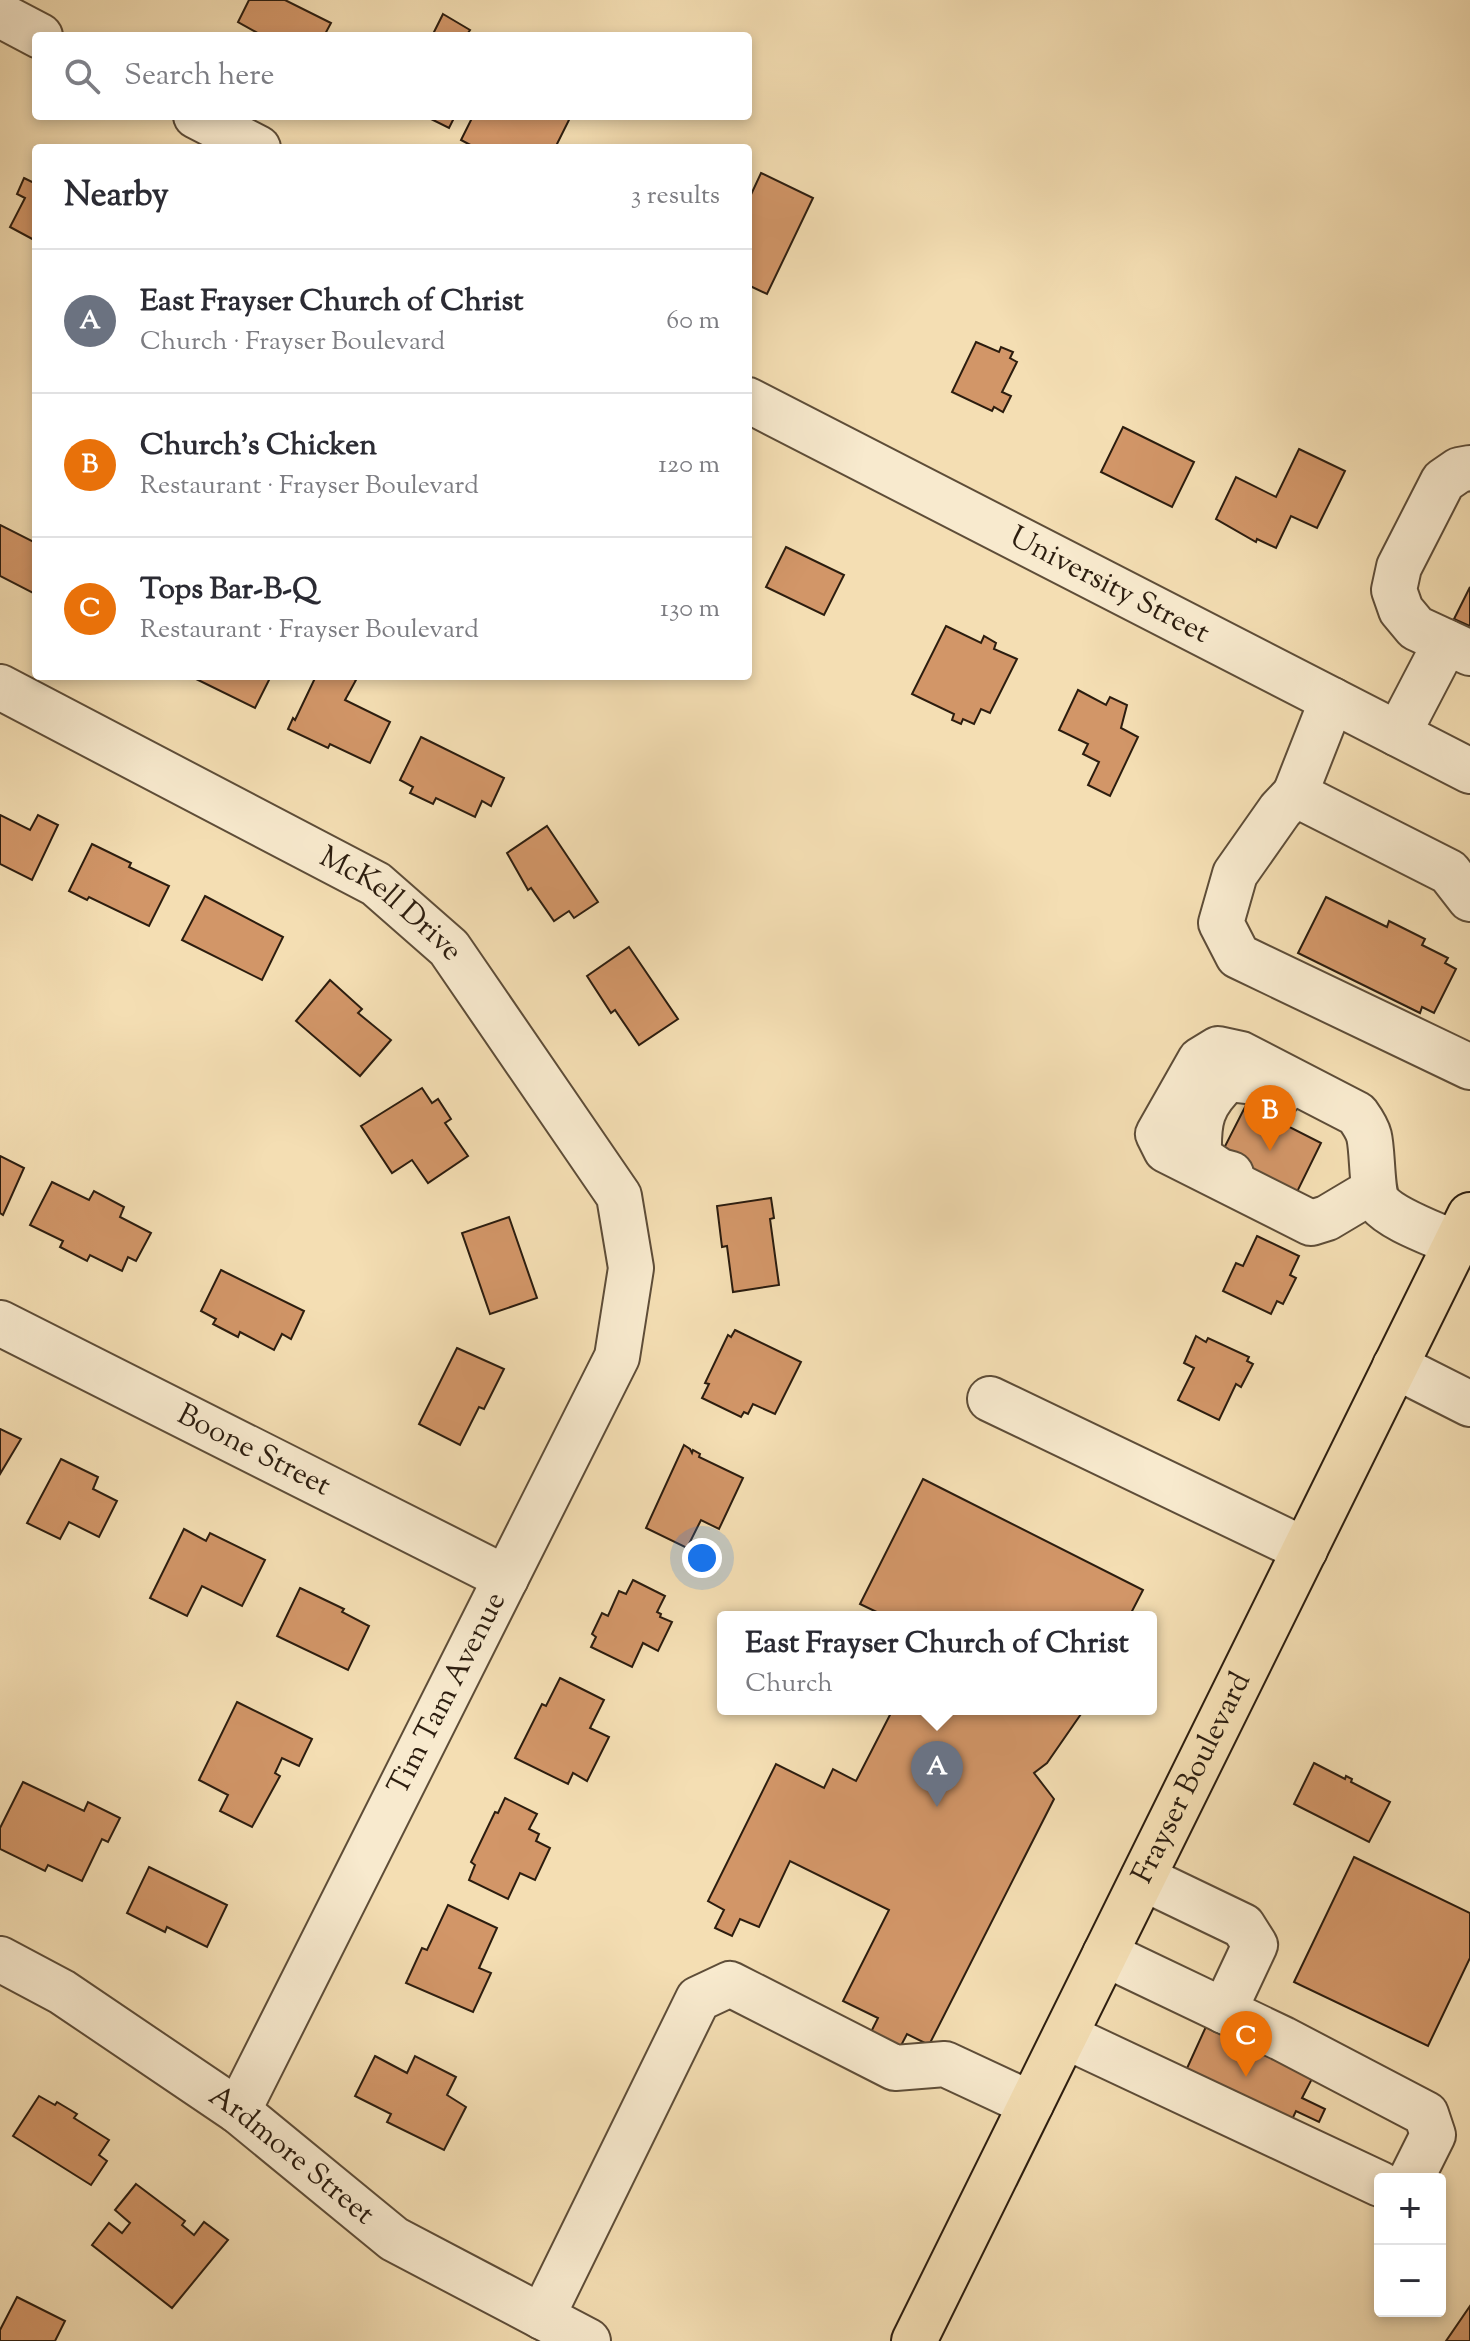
<!DOCTYPE html>
<meta charset="utf-8">
<style>
:root{--surface:#fff;--page:#f2f2f3;--text:#2b2b33;--muted:#7c7c81;--line:#e1e1e2;--accent:#8f2418}
body{margin:0;font-family:"Sorts Mill Goudy",serif;background:var(--page);color:var(--text)}
.controls{position:absolute;right:24px;bottom:24px;display:grid;overflow:hidden;border-radius:8px;box-shadow:0 4px 12px #0003}
.controls button{width:72px;height:72px;display:grid;place-items:center;padding:0;border:0;border-bottom:2px solid var(--line);background:var(--surface);color:var(--text);font:40px sans-serif}
.you{position:absolute;left:702px;top:1558px;width:28px;height:28px;margin:-20px;border:6px solid #fff;border-radius:50%;background:#1a73e8;box-shadow:0 0 0 12px #1a73e833}
.badge{display:grid;place-items:center;width:52px;height:52px;border-radius:50%;background:var(--accent);color:#fff;font-size:26px;font-weight:700}
.pin{position:absolute;translate:-50% -66px;filter:drop-shadow(0 2px 4px #0008)}
.pin::after{content:'';position:absolute;top:42px;width:28px;height:24px;background:inherit;clip-path:polygon(0 0,100% 0,50% 100%)}
.popup{position:absolute;left:717px;top:1611px;width:440px;height:104px;box-sizing:border-box;display:grid;place-content:center;border-radius:8px;background:var(--surface);filter:drop-shadow(0 2px 6px #0005);font-size:26px;white-space:nowrap;color:var(--muted)}
.popup b{font-size:30px;color:var(--text)}
.popup::after{content:'';position:absolute;left:50%;top:100%;margin-left:-16px;border:16px solid transparent;border-top-color:var(--surface)}
.list{margin:0;padding:0;list-style:none}
h2{display:flex;justify-content:space-between;align-items:center;height:104px;margin:0;padding:0 32px;font-size:34px}
h2 small{font-size:26px;font-weight:400;color:var(--muted)}
.list li{display:grid;grid-template-columns:52px 1fr auto;gap:24px;align-items:center;box-sizing:border-box;height:144px;padding:0 32px;border-top:2px solid var(--line)}
.list b{display:block;font-size:30px;white-space:nowrap}
.list p{margin:0;font-size:26px;white-space:nowrap;color:var(--muted)}
.list em{font-size:26px;font-style:normal;color:var(--muted)}
.icon{flex:none;width:44px;height:44px;fill:none;stroke:currentColor;stroke-width:2;stroke-linecap:round;stroke-linejoin:round}
.map{position:relative;flex:none;width:1470px;height:2341px;overflow:hidden}
.search{position:absolute;background:var(--surface);box-shadow:0 4px 12px #0003;left:32px;top:32px;width:720px;height:88px;display:flex;align-items:center;gap:20px;box-sizing:border-box;padding:0 28px;border-radius:8px;color:var(--muted);font-size:30px}
.panel{position:absolute;background:var(--surface);box-shadow:0 4px 12px #0003;left:32px;top:144px;width:720px;height:536px;border-radius:8px}
.map>svg:first-child{display:block}
.building{fill:#d29668;stroke:#2c1d0f;stroke-width:2}
.lines{fill:none;stroke-linecap:round;stroke-linejoin:round}
.minor-casing{stroke:#5e4d38;stroke-width:48}
.major-casing{stroke:#2c1d0f;stroke-width:48}
.minor{stroke:#f8eace;stroke-width:44}
.major{stroke:#f4deb3;stroke-width:44}
.labels{text-anchor:middle;dominant-baseline:central;stroke-width:7;stroke-linejoin:round;paint-order:stroke}
.street-label{font-size:30px;fill:#2c1d0f;stroke:#f8eace}
</style>
<div class="map">
<svg width="1470" height="2341" viewBox="0 0 1470 2341">
<rect width="100%" height="100%" fill="#f4deb3"/>
<filter id="stains"><feTurbulence type="fractalNoise" baseFrequency=".0025" numOctaves="4"/><feColorMatrix values="0 0 0 0 .2 0 0 0 0 .09 0 0 0 0 .02 0 0 0 .5 -.17"/></filter>
<radialGradient id="worn" r=".72"><stop offset=".6" stop-color="#630" stop-opacity="0"/><stop offset="1" stop-color="#630" stop-opacity=".3"/></radialGradient>
<g class="building">
<path d="M249 0H285L331 23 324 36H263L238 22Z"/>
<path d="M443 14 470 30 466 36H432Z"/>
<path d="M425 116H455L449 128Z"/>
<path d="M473 116H562L569 120 555 148H476L461 140Z"/>
<path d="M761 173 813 198 767 294 748 285V201Z"/>
<path d="M24 178 34 183 36 179V241L10 227 25 198 17 194Z"/>
<path d="M976 342 999 352 1001 347 1013 352 1010 358 1017 362 1002 392 1011 396 1003 412 994 407 992 411 952 392Z"/>
<path d="M1123 427 1194 462 1172 507 1101 472Z"/>
<path d="M1299 449 1345 471 1317 528 1291 516 1276 548 1257 539 1256 542 1216 519 1236 477 1276 497Z"/>
<path d="M0 525 36 543 35 594 0 576Z"/>
<path d="M786 547 844 575 824 615 766 587Z"/>
<path d="M1470 587V626L1454 619Z"/>
<path d="M946 626 981 643 984 636 996 643 994 649 1017 659 990 713 981 709 974 724 963 719 961 724 952 720 954 714 912 694Z"/>
<path d="M190 676H271L255 708Z"/>
<path d="M316 676H348L356 680 345 700 390 722 370 763 330 744 328 748 288 729 293 718 295 720Z"/>
<path d="M1078 690 1106 705 1110 697 1127 705 1121 728 1138 737 1110 796 1088 785 1099 762 1083 754 1088 744 1059 730Z"/>
<path d="M421 737 504 778 491 806 482 801 475 817 436 798 433 804 410 793 413 787 400 780Z"/>
<path d="M0 815 30 830 38 815 58 825 32 880 0 864Z"/>
<path d="M547 826 598 902 574 918 569 911 554 921 531 888 528 890 507 853Z"/>
<path d="M92 844 131 863 129 867 169 886 149 926 89 897 87 900 69 891Z"/>
<path d="M205 896 283 937 262 980 182 940Z"/>
<path d="M1326 897 1387 927 1389 921 1425 939 1422 945 1448 958 1445 963 1456 969 1434 1013 1422 1007 1420 1013 1298 953Z"/>
<path d="M629 947 678 1019 639 1045 615 1010 611 1013 587 976Z"/>
<path d="M330 980 362 1009 358 1013 391 1040 360 1076 296 1021Z"/>
<path d="M422 1088 432 1103 438 1099 451 1119 445 1123 468 1156 428 1183 412 1160 392 1173 361 1126Z"/>
<path d="M1246 1105 1321 1143 1295 1196 1219 1158Z"/>
<path d="M0 1156 24 1168 3 1215 0 1213Z"/>
<path d="M52 1182 89 1200 94 1191 124 1207 120 1217 151 1233 136 1261 128 1257 122 1271 90 1255 87 1261 60 1247 63 1241 30 1225Z"/>
<path d="M771 1198 774 1218 770 1219 779 1285 733 1292 727 1246 722 1247 717 1206Z"/>
<path d="M509 1217 537 1298 490 1314 462 1233Z"/>
<path d="M1257 1236 1299 1256 1290 1275 1296 1278 1283 1304 1277 1301 1271 1314 1223 1291 1236 1263 1243 1266Z"/>
<path d="M221 1270 304 1311 291 1339 282 1334 274 1350 240 1332 238 1337 213 1324 216 1319 201 1311Z"/>
<path d="M735 1330 801 1362 775 1414 753 1404 748 1414 744 1412 741 1417 702 1398 709 1384 705 1383 728 1335 731 1337Z"/>
<path d="M1196 1336 1206 1342 1208 1338 1249 1357 1247 1361 1253 1364 1241 1387 1236 1384 1219 1420 1178 1400 1194 1368 1184 1363Z"/>
<path d="M457 1348 504 1369 484 1409 479 1407 460 1445 419 1424Z"/>
<path d="M0 1429 21 1439 0 1474Z"/>
<path d="M684 1445 690 1449 692 1453 693 1450 700 1454 699 1457 743 1478 719 1529 701 1520 687 1548 646 1528Z"/>
<path d="M61 1459 98 1477 93 1489 117 1501 99 1537 69 1522 60 1539 27 1523Z"/>
<path d="M923 1479 1143 1590 1129 1617H887L860 1604Z"/>
<path d="M184 1529 206 1541 210 1533 265 1560 242 1606 202 1586 187 1616 150 1598Z"/>
<path d="M633 1580 665 1596 657 1612 661 1614 660 1617 672 1622 658 1651 643 1643 632 1667 591 1647 596 1637 592 1634 602 1613 608 1616 619 1591 626 1594Z"/>
<path d="M300 1588 344 1609 342 1612 369 1626 348 1670 277 1636Z"/>
<path d="M560 1678 604 1700 590 1728 609 1737 587 1781 573 1773 568 1784 515 1758 542 1704 546 1706Z"/>
<path d="M237 1702 312 1739 299 1766 282 1758 275 1773 280 1776 252 1827 220 1811 228 1795 199 1780Z"/>
<path d="M893 1709H1075L1074 1711 1081 1714 1047 1763 1034 1773 1054 1799 929 2045 907 2034 893 2061 864 2046 878 2018 843 2001 889 1910 790 1861 759 1927 740 1919 732 1936 715 1928 724 1910 708 1901 776 1764 824 1788 833 1769 856 1781Z"/>
<path d="M1314 1763 1345 1779 1346 1776 1352 1779 1351 1782 1390 1802 1369 1842 1294 1804Z"/>
<path d="M23 1782 84 1811 88 1802 120 1818 108 1842 102 1839 82 1881 48 1865 45 1871 0 1849V1828Z"/>
<path d="M505 1798 537 1814 529 1829 539 1834 536 1841 550 1848 535 1880 520 1873 508 1899 469 1880 475 1865 471 1862 495 1812 498 1813Z"/>
<path d="M1354 1857 1470 1913V1958L1428 2046 1294 1982Z"/>
<path d="M149 1867 227 1905 207 1947 167 1927 165 1932 127 1913Z"/>
<path d="M448 1905 497 1928 479 1968 491 1973 473 2012 406 1983 422 1948 427 1950Z"/>
<path d="M1209 2020 1315 2073 1302 2098 1325 2109 1319 2122 1296 2111 1288 2128 1183 2077Z"/>
<path d="M375 2056 407 2073 415 2056 456 2077 447 2095 466 2107 444 2150 387 2122 391 2114 355 2096Z"/>
<path d="M39 2096 55 2105 57 2102 77 2114 74 2118 109 2140 99 2155 107 2161 91 2185 13 2136Z"/>
<path d="M136 2184 185 2221 182 2225 194 2235 204 2222 228 2240 172 2308 92 2245 109 2223 122 2233 130 2223 115 2210Z"/>
<path d="M17 2297 65 2321 55 2341H0V2330Z"/>
<path d="M1470 2306V2341H1446Z"/>
</g>
<g class="lines">
<g class="minor-casing">
<g id="minor">
<path d="M0 15 40 36"/>
<path d="M196 116 258 148"/>
<path id="s1" d="M748 400 1470 771"/>
<path d="M1470 468 1459 470 1443 481 1399 567 1394 590 1401 610 1416 628 1470 653"/>
<path id="s2" d="M0 687 376 884 449 948 619 1196 631 1268 617 1357 238 2111"/>
<path d="M1398 734 1446 642"/>
<path d="M1295 794 1332 700"/>
<path d="M1470 899 1449 872 1295 794 1280 810 1235 874 1221 923 1238 956 1470 1067"/>
<path d="M1231 1174 1220 1171 1199 1157C1198 1119 1201 1105 1228 1079L1254 1082 1279 1095"/>
<path d="M1374 1190 1327 1218 1311 1223 1166 1150 1158 1134 1200 1060 1218 1049 1241 1054 1357 1114C1362 1121 1367 1128 1369 1136 1373 1152 1371 1192 1379 1203 1393 1220 1435 1234 1456 1244"/>
<path id="s3" d="M0 1323 506 1578"/>
<path d="M1395 1366 1470 1404"/>
<path d="M990 1399 1305 1550"/>
<path d="M1143 1878 1243 1926 1255 1945 1224 2011"/>
<path d="M1105 1954 1283 2039 1426 2114 1433 2135 1411 2179"/>
<path id="s4" d="M0 1959 62 1992 238 2111 394 2239 588 2341"/>
<path d="M1065 2036 1380 2184"/>
<path d="M542 2317 698 1999 730 1984 895 2068 945 2064 1031 2104"/>
</g>
</g>
<g class="major-casing">
<g id="major">
<path id="s5" d="M914 2341 1470 1215"/>
</g>
</g>
<use href="#minor" class="minor"/>
<use href="#major" class="major"/>
</g>
<g class="labels">
<g class="street-label">
<text stroke="none"><textPath href="#s1" startOffset="406">University Street</textPath></text>
<text stroke="none"><textPath href="#s2" startOffset="448">McKell Drive</textPath></text>
<text stroke="none"><textPath href="#s3" startOffset="284">Boone Street</textPath></text>
<text transform="translate(448 1694) rotate(-63)">Tim Tam Avenue</text>
<text stroke="none"><textPath href="#s5" startOffset="628">Frayser Boulevard</textPath></text>
<text stroke="none"><textPath href="#s4" startOffset="352">Ardmore Street</textPath></text>
</g>
</g>
<rect width="100%" height="100%" filter="url(#stains)"/>
<rect width="100%" height="100%" fill="url(#worn)"/>
</svg>
<div class="controls">
<button>+</button>
<button>−</button>
</div>
<div class="you"></div>
<div class="pin badge" style="left:937px;top:1807px;background:#6b7280">A</div>
<div class="popup"><b>East Frayser Church of Christ</b>Church</div>
<div class="pin badge" style="left:1270px;top:1151px;background:#e8710a">B</div>
<div class="pin badge" style="left:1246px;top:2077px;background:#e8710a">C</div>
<div class="search"><svg class="icon" aria-label="search" viewBox="0 0 24 24"><circle cx="10" cy="10" r="6"/><path d="M15 15l6 6"/></svg>Search here</div>
<section class="panel">
<h2>Nearby<small>3 results</small></h2>
<ul class="list">
<li><span class="badge" style="background:#6b7280">A</span><div><b>East Frayser Church of Christ</b><p>Church · Frayser Boulevard</p></div><em>60 m</em></li>
<li><span class="badge" style="background:#e8710a">B</span><div><b>Church's Chicken</b><p>Restaurant · Frayser Boulevard</p></div><em>120 m</em></li>
<li><span class="badge" style="background:#e8710a">C</span><div><b>Tops Bar-B-Q</b><p>Restaurant · Frayser Boulevard</p></div><em>130 m</em></li>
</ul>
</section>
</div>
